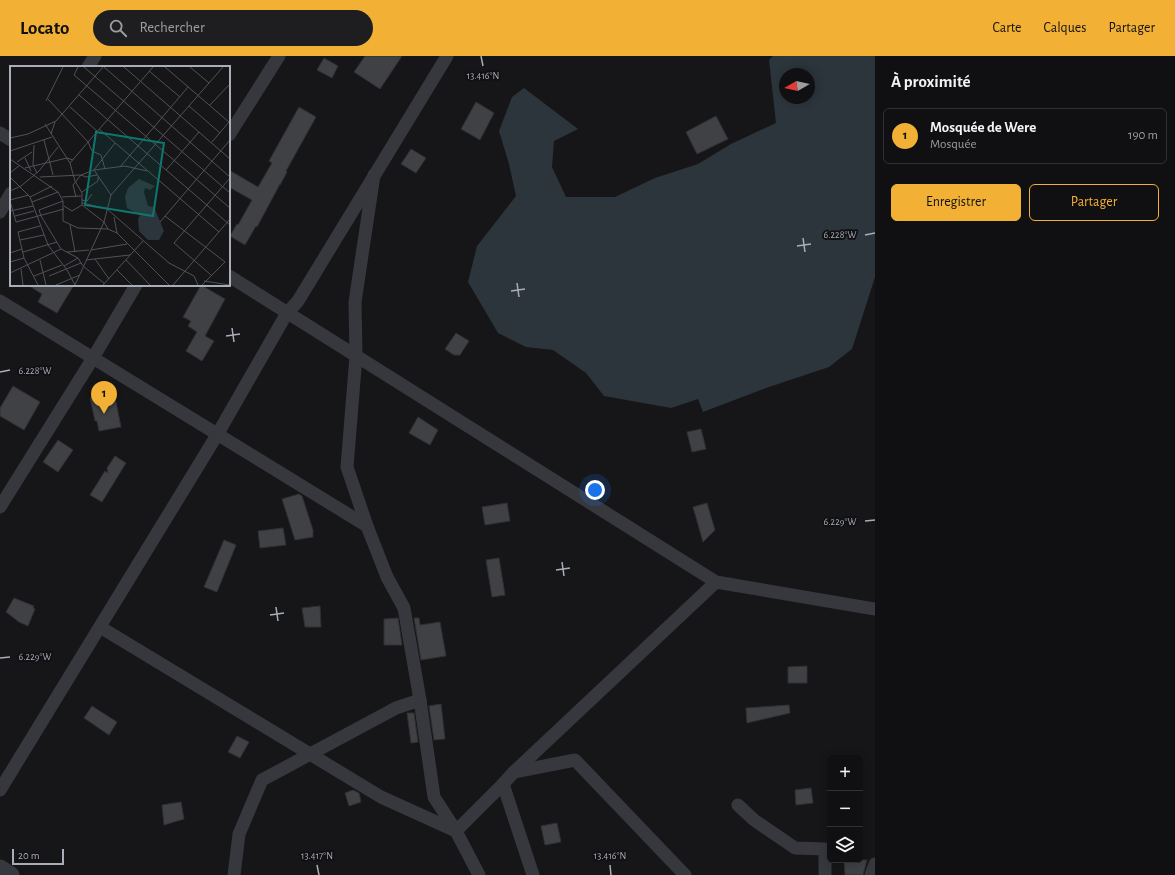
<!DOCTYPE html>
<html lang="fr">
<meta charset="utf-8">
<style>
:root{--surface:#101012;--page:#1e1e20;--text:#f1f3f6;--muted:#9c9d9f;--line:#303032;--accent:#f2b134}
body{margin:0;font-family:"Alegreya Sans",sans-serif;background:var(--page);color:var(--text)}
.controls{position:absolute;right:12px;bottom:12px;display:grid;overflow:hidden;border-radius:6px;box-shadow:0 2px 10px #0003}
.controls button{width:36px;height:36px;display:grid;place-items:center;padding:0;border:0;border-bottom:1px solid var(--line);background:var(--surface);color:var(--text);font:20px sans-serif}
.compass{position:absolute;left:779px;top:12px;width:36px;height:36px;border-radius:50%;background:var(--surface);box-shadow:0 2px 10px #0003;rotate:261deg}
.scale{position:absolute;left:12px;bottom:10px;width:52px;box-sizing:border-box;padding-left:4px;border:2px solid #a8adb8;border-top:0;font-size:11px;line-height:14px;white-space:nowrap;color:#a8adb8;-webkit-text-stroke:3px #111113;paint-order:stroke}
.you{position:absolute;left:595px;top:434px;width:14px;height:14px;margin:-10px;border:3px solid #fff;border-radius:50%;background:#1a73e8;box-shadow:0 0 0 6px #1a73e833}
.badge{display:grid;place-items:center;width:26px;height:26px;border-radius:50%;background:var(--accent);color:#111;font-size:13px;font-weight:700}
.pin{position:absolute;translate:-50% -33px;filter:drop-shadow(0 1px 2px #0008)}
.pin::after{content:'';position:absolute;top:21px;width:14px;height:12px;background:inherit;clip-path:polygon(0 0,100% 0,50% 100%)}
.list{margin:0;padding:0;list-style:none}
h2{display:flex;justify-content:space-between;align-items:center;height:52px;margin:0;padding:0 16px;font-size:17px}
h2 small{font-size:13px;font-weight:400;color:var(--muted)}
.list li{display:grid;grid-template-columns:26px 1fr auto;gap:12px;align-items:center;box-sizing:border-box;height:56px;margin:0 8px 8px;padding:0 8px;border:1px solid var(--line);border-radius:6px}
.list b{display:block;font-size:15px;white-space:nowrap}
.list p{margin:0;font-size:13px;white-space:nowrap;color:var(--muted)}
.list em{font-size:13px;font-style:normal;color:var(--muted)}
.actions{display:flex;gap:8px;padding:12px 16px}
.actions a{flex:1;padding:9px 0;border:1px solid var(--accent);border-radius:6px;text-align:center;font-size:14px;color:var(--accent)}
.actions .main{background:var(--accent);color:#111}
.icon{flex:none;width:22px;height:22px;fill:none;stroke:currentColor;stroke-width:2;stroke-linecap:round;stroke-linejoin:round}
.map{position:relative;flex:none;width:875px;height:819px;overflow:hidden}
header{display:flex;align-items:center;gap:24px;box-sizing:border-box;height:56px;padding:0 20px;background:var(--accent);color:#111}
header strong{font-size:19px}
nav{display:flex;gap:22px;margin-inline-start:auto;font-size:14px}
.search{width:280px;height:36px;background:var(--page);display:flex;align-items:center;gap:10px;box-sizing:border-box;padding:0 14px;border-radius:22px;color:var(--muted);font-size:15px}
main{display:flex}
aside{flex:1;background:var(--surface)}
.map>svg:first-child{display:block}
.water{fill:#2c353c;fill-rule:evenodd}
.building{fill:#404145;stroke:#303034}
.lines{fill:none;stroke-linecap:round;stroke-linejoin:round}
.minor{stroke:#37383d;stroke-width:13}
.tertiary{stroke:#37383d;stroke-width:17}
.ticks{fill:none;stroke:#a8adb8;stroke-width:1.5}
.inset-road{fill:none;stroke:#505258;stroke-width:1}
.view{fill:#0f766e;fill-opacity:0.15;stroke:#0f766e;stroke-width:2}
.inset-edge{fill:none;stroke:#a8adb8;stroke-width:2}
.ticks-label{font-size:10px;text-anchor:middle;fill:#a8adb8;stroke:#111113;stroke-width:4;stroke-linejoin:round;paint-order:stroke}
</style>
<header>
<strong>Locato</strong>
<div class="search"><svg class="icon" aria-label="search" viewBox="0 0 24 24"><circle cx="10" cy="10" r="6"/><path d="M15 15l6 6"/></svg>Rechercher</div>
<nav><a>Carte</a><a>Calques</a><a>Partager</a></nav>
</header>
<main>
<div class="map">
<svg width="875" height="819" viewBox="0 0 875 819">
<rect width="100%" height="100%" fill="#161618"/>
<path class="water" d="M773 0H875V221L852 293 829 311 766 332 703 356 698 343 671 352 604 340 586 317 553 294 526 291 498 277 468 226 477 190 516 140 509 108 499 75 512 41 524 32 578 73 554 85 552 111 566 141H615L655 122 698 108 731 88 776 67 769 4ZM785 18H809V42H785Z"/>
<g class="building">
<path d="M365 0H402L380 33 354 16Z"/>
<path d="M324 2 338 10 332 22 317 14Z"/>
<path d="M476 46 494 57 480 84 461 73Z"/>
<path d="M299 51 316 61 286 115 287 116 280 129V128L257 171 256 170 245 189 230 180 237 168 238 169 252 144 229 131V114L258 131 272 107 269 105Z"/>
<path d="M716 60 728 83 697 98 686 76Z"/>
<path d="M411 93 426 102 416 117 401 108Z"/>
<path d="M28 229H74L57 257 38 246 42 238Z"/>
<path d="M201 229 225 243 205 280 214 285 202 305 186 295 197 276 188 270 191 265 183 261Z"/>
<path d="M456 277 469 285 460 299H454L445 293Z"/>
<path d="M13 330 40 346 24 374 0 360V352Z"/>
<path d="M114 336 121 371 99 375 97 365H95L90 342Z"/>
<path d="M418 361 438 374 430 389 409 377Z"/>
<path d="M701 373 706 393 692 396 687 376Z"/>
<path d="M58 384 73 394 58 416 43 406Z"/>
<path d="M115 400 126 407 102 446 90 439 105 415 108 417 107 412Z"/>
<path d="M299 438 302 440 313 474V481L295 484 282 443Z"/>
<path d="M507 447 510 465 485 469 482 451Z"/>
<path d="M707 447 715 474 703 486 693 451Z"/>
<path d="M283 472 286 489 260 492 258 475Z"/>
<path d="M224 484 236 489 217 536 204 531Z"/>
<path d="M499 502 505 539 492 541 486 504Z"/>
<path d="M14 542 34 550 33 552 35 553 28 570 19 566 6 556Z"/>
<path d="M320 550 321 571H305L302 552Z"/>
<path d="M398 562 402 589H384V563Z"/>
<path d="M414 562H419L420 569 440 566 446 600 421 604Z"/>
<path d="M807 610V627H788V611Z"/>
<path d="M441 648 445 683 434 684 429 650Z"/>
<path d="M789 649 790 657 747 667 746 652Z"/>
<path d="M92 650 117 666 109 679 84 662Z"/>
<path d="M407 657H414L418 686 411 687Z"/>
<path d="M237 680 249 686 240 702 228 696Z"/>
<path d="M811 732 813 747 796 749 795 734Z"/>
<path d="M353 734 359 737 361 746 349 750 345 737Z"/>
<path d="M181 746 184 763 164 769 162 749Z"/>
<path d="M557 767 561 786 545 789 541 770Z"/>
<path d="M844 804H867L863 819H845Z"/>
</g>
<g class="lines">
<g class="minor">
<path d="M88 11 95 0"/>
<path d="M0 77 11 84"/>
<path d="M229 79 279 0"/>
<path d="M374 119 355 246 356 300 347 411 367 470 387 521 404 552 420 644 434 741 456 775 503 728 514 716 716 526"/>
<path d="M0 156 11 137"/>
<path d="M229 220 716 526 875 553"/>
<path d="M0 245 367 470"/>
<path d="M0 451 93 302 136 229"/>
<path d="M100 571 381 741 456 775 479 819"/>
<path d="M514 716 575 704 685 819"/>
<path d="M503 728 533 819"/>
<path d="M0 734 217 379 287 257 298 245 447 0"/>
<path d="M738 749 754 764 795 792 825 793V819"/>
<path d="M234 819 239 778 262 724 396 652 420 644"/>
<path d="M871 819 875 808"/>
</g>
<path class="tertiary" d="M0 812 11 819"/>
</g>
<path class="ticks" d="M481 0 483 10M865 179 875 177M803 182 805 196M797 190 811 188M517 227 519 241M511 235 525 233M232 272 234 286M226 280 240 278M0 316 10 314M865 465 875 464M562 506 564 520M556 514 570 512M276 551 278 565M270 559 284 557M0 602 10 601M317 809 319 819M610 809 611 819"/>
<g transform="translate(10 10)">
<rect width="220" height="220" fill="#161618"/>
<path d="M129 113 145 120 140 124 135 122 134 126 138 140 144 141 154 165 149 174H138L129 165 128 153 130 149 117 142 115 131 118 122Z" fill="#2c353c"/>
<path class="inset-road" d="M68 1 64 9 220 142M74 1 220 127M94 1 220 111M114 1 220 93M155 1 220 57M180 1 199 17M139 5 170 31M69 29 220 159M38 33 78 76 82 85 91 89 95 103M36 35 53 1M200 39 220 18M179 40 210 67M60 41 87 65M35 58 60 97 65 115 72 127V139L94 156 98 163 107 167 159 219M89 63 209 166M41 68 45 56M0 72 18 68 46 55 93 1M34 74 43 109M202 76 219 56M24 79 23 99 27 107M0 85 42 71M15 92 21 105M0 93 48 126 53 135V155L68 162 98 163M7 96 22 86M60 97 143 1M110 101 178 21M15 102 57 92 63 94M156 104 189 66M0 107 10 99M0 111 20 131 38 179 57 204 65 219M30 111 71 109 84 104 105 77M0 125 11 120 29 105 48 81M72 126 88 115V111M101 129 84 104 115 100 137 105M20 131 42 120M52 131 71 130M66 131 63 119 71 109 76 111 87 109M0 134 19 129M72 134 77 135 82 128M0 135 6 156 54 143M53 135 29 144 31 150 51 183 68 192 73 200 95 218M22 136 48 126M72 137 97 143 159 197 184 210 188 219M54 140 62 145 72 139M0 145 23 140M5 150 24 145M155 150 215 196 192 219M104 151 107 167M150 156 220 74M60 159 65 186M10 174 34 169M81 184 117 178M13 186 47 176M57 186 79 184M0 187 12 183M85 193 99 213M30 194 36 219M76 194 120 189M116 194 140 219M0 196 14 192M54 200 68 192M11 203 13 219M107 204 122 219M0 207 51 183M201 209 164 177 220 112M24 210 52 199M39 210 71 197M194 215 220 219M28 219 14 192 8 166 30 160M46 219 70 209M65 219 94 156 101 129 213 1M93 219 133 175M163 219 220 153"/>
<path class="view" d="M86 66 154 77 143 150 75 139Z"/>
<rect width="220" height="220" class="inset-edge"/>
</g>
<g class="ticks-label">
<text x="483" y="23">13.416°N</text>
<text x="840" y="182">6.228°W</text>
<text x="35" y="318">6.228°W</text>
<text x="840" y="469">6.229°W</text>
<text x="35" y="604">6.229°W</text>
<text x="317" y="803">13.417°N</text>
<text x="610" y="803">13.416°N</text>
</g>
</svg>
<div class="controls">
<button>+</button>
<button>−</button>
<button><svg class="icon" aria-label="layers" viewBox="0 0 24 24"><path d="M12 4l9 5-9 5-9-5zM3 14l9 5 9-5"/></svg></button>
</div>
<svg class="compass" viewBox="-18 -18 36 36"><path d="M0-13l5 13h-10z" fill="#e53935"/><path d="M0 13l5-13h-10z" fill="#9c9d9f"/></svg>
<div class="scale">20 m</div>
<div class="you"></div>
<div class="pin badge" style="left:104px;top:358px">1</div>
</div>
<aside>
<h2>À proximité<small></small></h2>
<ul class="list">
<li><span class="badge">1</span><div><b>Mosquée de Were</b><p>Mosquée</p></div><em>190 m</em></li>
</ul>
<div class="actions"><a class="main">Enregistrer</a><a>Partager</a></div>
</aside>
</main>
